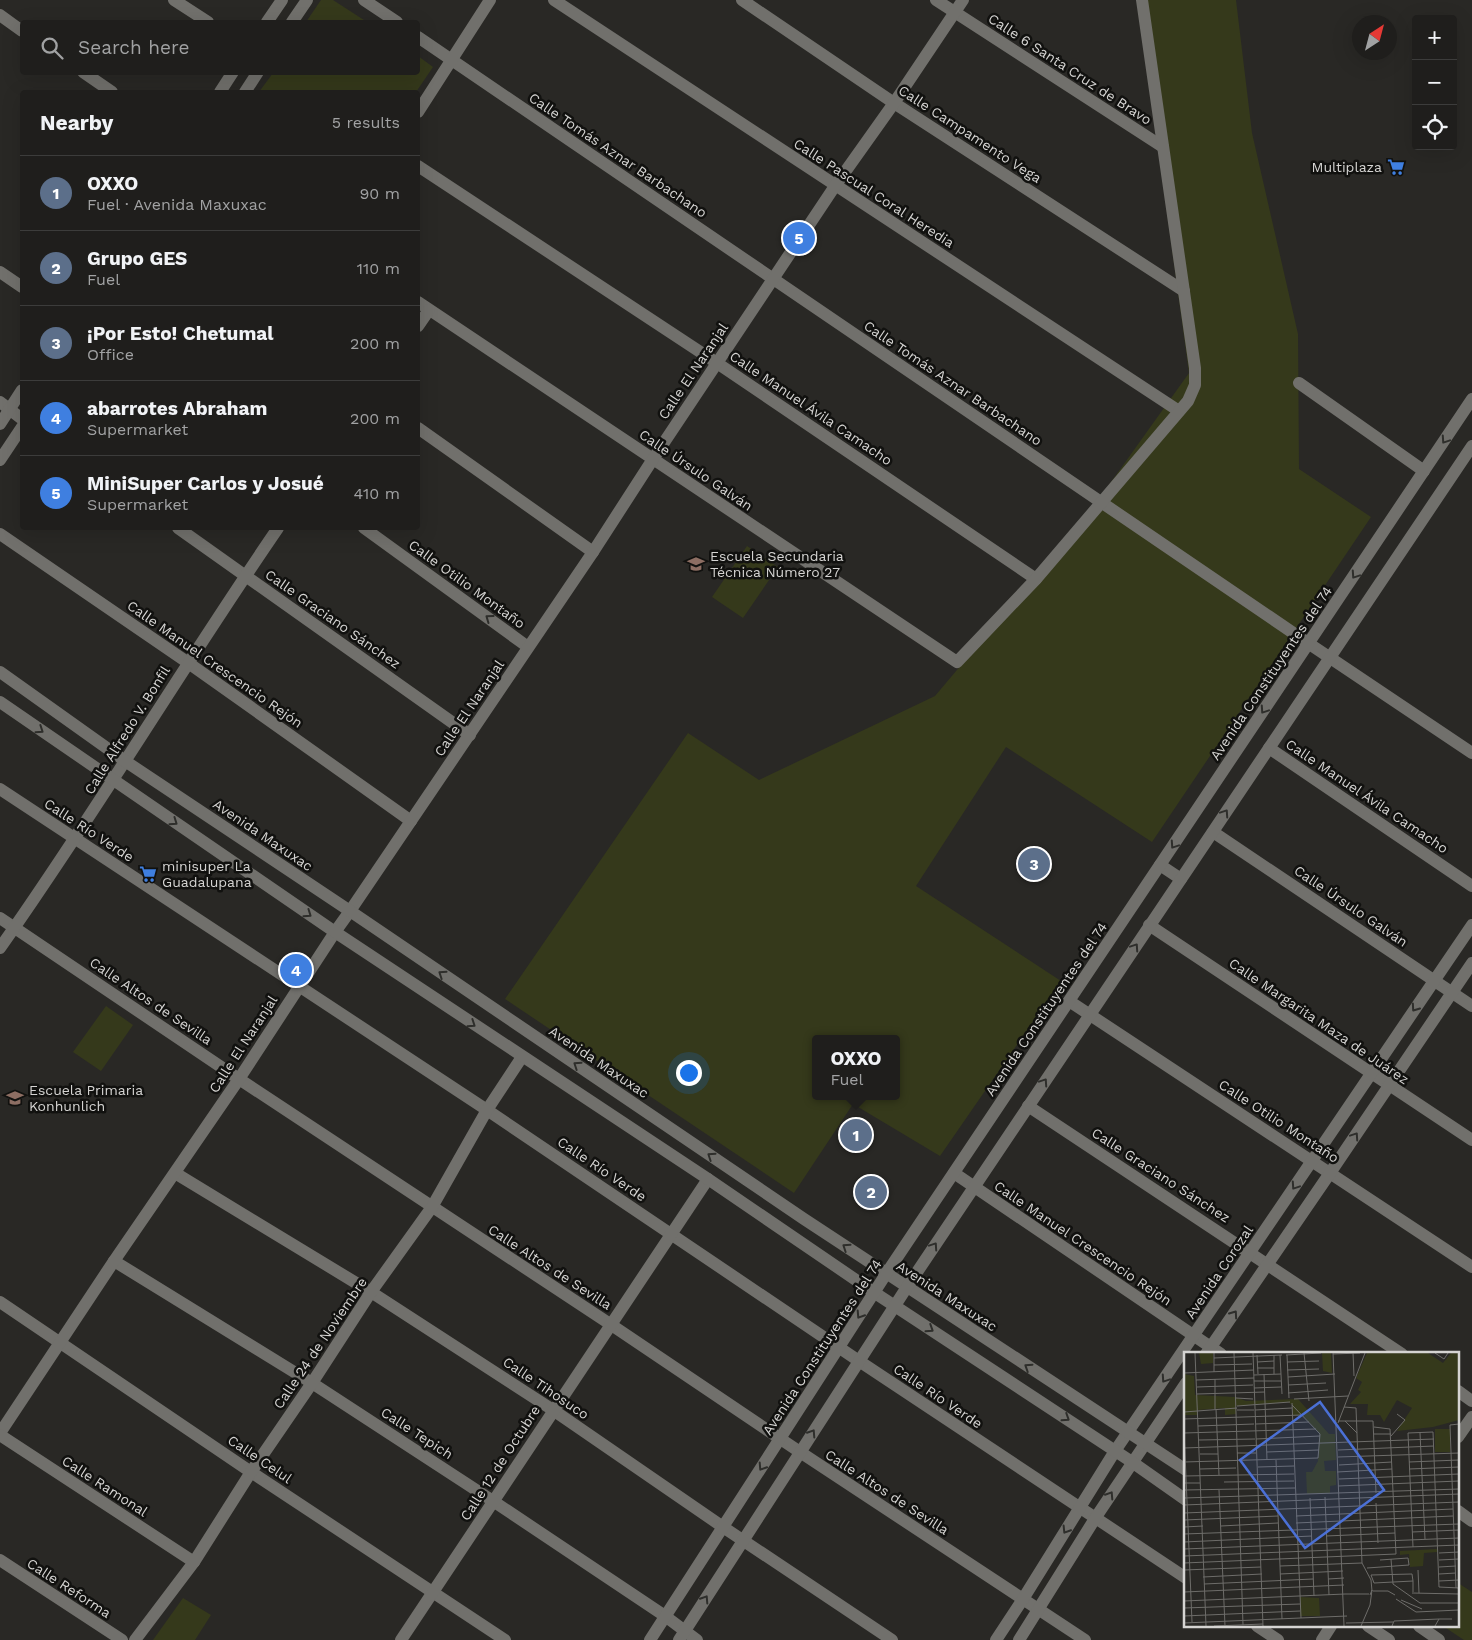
<!DOCTYPE html>
<meta charset="utf-8">
<style>
:root{--surface:#1f1e1c;--page:#272725;--text:#f1f3f6;--muted:#a1a2a3;--line:#3c3c3b;--accent:#0b8043}
body{margin:0;font-family:"Work Sans",sans-serif;background:var(--page);color:var(--text)}
.controls{position:absolute;right:15px;top:15px;display:grid;overflow:hidden;border-radius:5px;box-shadow:0 5px 20px #0002}
.controls button{width:45px;height:45px;display:grid;place-items:center;padding:0;border:0;border-bottom:1px solid var(--line);background:var(--surface);color:var(--text);font:25px sans-serif}
.compass{position:absolute;left:1352px;top:15px;width:45px;height:45px;border-radius:50%;background:var(--surface);box-shadow:0 5px 20px #0002;rotate:36deg}
.you{position:absolute;left:688px;top:1072px;width:18px;height:18px;margin:-12px;border:4px solid #fff;border-radius:50%;background:#1a73e8;box-shadow:0 0 0 8px #1a73e833}
.badge{display:grid;place-items:center;width:32px;height:32px;border-radius:50%;background:var(--accent);color:#fff;font-size:16px;font-weight:700}
.pin{position:absolute;translate:-50% -50%;border:2px solid #fff;box-shadow:0 1px 5px #0006}
.popup{position:absolute;left:812px;top:1035px;width:88px;height:65px;box-sizing:border-box;display:grid;place-content:center;border-radius:5px;background:var(--surface);filter:drop-shadow(0 1px 4px #0005);font-size:16px;white-space:nowrap;color:var(--muted)}
.popup b{font-size:19px;color:var(--text)}
.popup::after{content:'';position:absolute;left:50%;top:100%;margin-left:-10px;border:10px solid transparent;border-top-color:var(--surface)}
.list{margin:0;padding:0;list-style:none}
h2{display:flex;justify-content:space-between;align-items:center;height:65px;margin:0;padding:0 20px;font-size:21px}
h2 small{font-size:16px;font-weight:400;color:var(--muted)}
.list li{display:grid;grid-template-columns:32px 1fr auto;gap:15px;align-items:center;box-sizing:border-box;height:75px;padding:0 20px;border-top:1px solid var(--line)}
.list b{display:block;font-size:19px;white-space:nowrap}
.list p{margin:0;font-size:16px;white-space:nowrap;color:var(--muted)}
.list em{font-size:16px;font-style:normal;color:var(--muted)}
.icon{flex:none;width:28px;height:28px;fill:none;stroke:currentColor;stroke-width:2;stroke-linecap:round;stroke-linejoin:round}
.map{position:relative;flex:none;width:1472px;height:1640px;overflow:hidden}
.search{position:absolute;background:var(--surface);box-shadow:0 5px 20px #0002;left:20px;top:20px;width:400px;height:55px;display:flex;align-items:center;gap:12px;box-sizing:border-box;padding:0 18px;border-radius:5px;color:var(--muted);font-size:19px}
.panel{position:absolute;background:var(--surface);box-shadow:0 5px 20px #0002;left:20px;top:90px;width:400px;height:440px;border-radius:5px}
.map>svg:first-child{display:block}
.green{fill:#35391b;fill-rule:evenodd}
.lines{fill:none;stroke-linecap:round;stroke-linejoin:round}
.minor{stroke:#71706c;stroke-width:12}
.tertiary{stroke:#71706c;stroke-width:12}
.secondary{stroke:#71706c;stroke-width:12}
.oneway{stroke:#2e2e2b}
.labels{text-anchor:middle;dominant-baseline:central;stroke-width:5;stroke-linejoin:round;paint-order:stroke}
.street-label{font-size:14px;fill:#d5d4d2;stroke:#11110f}
.poi-label{font-size:14px;fill:#d5d4d2;stroke:#11110f;text-anchor:start}
.inset-road{fill:none;stroke:#6e6d6a;stroke-width:1}
.view{fill:#4b70d6;fill-opacity:0.15;stroke:#4b70d6;stroke-width:2.5}
.inset-edge{fill:none;stroke:#d5d4d2;stroke-width:2.5}
</style>
<div class="map">
<svg width="1472" height="1640" viewBox="0 0 1472 1640">
<rect width="100%" height="100%" fill="#292825"/>
<g class="green">
<path d="M321 0H333L367 22H306Z"/>
<path d="M1137 0H1236L1252 133 1298 334 1299 469 1371 517 1152 842 1006 747 916 886 1061 981 940 1156 853 1104 794 1193 505 999 688 733 759 780 935 696 1086 517 1189 373 1138 1ZM816 1039H896V1096H816Z"/>
<path d="M418 56 433 67 416 92H259L273 73 418 72Z"/>
<path d="M747 546 778 567 743 618 712 597Z"/>
<path d="M106 1006 133 1025 101 1071 73 1052Z"/>
<path d="M1458 1583 1472 1592V1640H1464L1443 1626H1458Z"/>
<path d="M183 1598 211 1615 195 1640H153Z"/>
</g>
<g class="lines">
<g class="minor">
<path d="M174 0 208 22"/>
<path d="M364 0 397 22"/>
<path d="M554 0 1179 411"/>
<path d="M742 0 894 103 1184 291"/>
<path d="M936 0 1163 147"/>
<path d="M0 15 22 31"/>
<path d="M418 37 1308 643 1472 753"/>
<path d="M83 72 112 92"/>
<path d="M418 112 490 0"/>
<path d="M418 166 717 363 1036 579"/>
<path d="M0 272 22 287"/>
<path d="M418 302 957 662 1036 579 1188 401 1195 385V368L1142 0"/>
<path d="M418 326 429 310"/>
<path d="M1299 383 1424 471"/>
<path d="M0 402 22 419"/>
<path d="M418 428 593 552"/>
<path d="M178 528 470 735"/>
<path d="M364 528 528 647"/>
<path d="M0 534 187 662 411 821"/>
<path d="M1269 748 1472 886"/>
<path d="M0 789 487 1110 859 1361 1186 1578"/>
<path d="M1213 832 1472 1006"/>
<path d="M0 918 239 1079 610 1324 800 1452 1085 1640"/>
<path d="M1149 925 1472 1140"/>
<path d="M0 948C97 811 183 666 278 528"/>
<path d="M1069 1001 1472 1267"/>
<path d="M1028 1106 1402 1354"/>
<path d="M175 1173 371 1292 553 1410 723 1527 892 1640"/>
<path d="M954 1173 1221 1354"/>
<path d="M114 1261 312 1383 493 1501 665 1616 697 1640"/>
<path d="M0 1302 251 1472 505 1640"/>
<path d="M1206 1354 1330 1173 1472 963"/>
<path d="M1458 1391 1472 1401"/>
<path d="M0 1433 114 1261 239 1079 335 932 350 911 593 552 653 459 835 186 894 103 963 0"/>
<path d="M0 1435 194 1562"/>
<path d="M1458 1437 1472 1417"/>
<path d="M1458 1511 1472 1521"/>
<path d="M0 1560 122 1640"/>
<path d="M1257 1626 1278 1640"/>
<path d="M135 1640 194 1562 251 1472 312 1383 371 1292 432 1207 487 1110 522 1057"/>
<path d="M401 1640 708 1179"/>
<path d="M996 1640 1023 1599 1115 1451 1472 925"/>
<path d="M1019 1640 1096 1517 1186 1383"/>
<path d="M1322 1640 1331 1626"/>
</g>
<path class="tertiary" d="M1160 865 1181 879"/>
<g class="secondary">
<path d="M267 22 282 0"/>
<path d="M292 22 307 0"/>
<path d="M220 92 233 72"/>
<path d="M245 92 258 72"/>
<path d="M0 424 22 390"/>
<path d="M0 460 22 427"/>
<path d="M0 672 125 761 350 911 804 1219 1186 1470"/>
<path d="M0 702 335 932 708 1179 875 1293 1132 1462 1186 1500"/>
<path d="M1368 1626 1389 1640"/>
<path d="M1419 1626 1439 1640"/>
<path d="M650 1640 886 1274 1472 399"/>
<path d="M679 1640 907 1287 1472 446"/>
</g>
</g>
<defs><path id="oneway-chevron" d="M-2-3.5L2.5 0L-2 3.5" fill="none" stroke-width="1.6" stroke-linecap="round" stroke-linejoin="round" transform="scale(1.25)"/></defs>
<g class="oneway">
<use href="#oneway-chevron" transform="translate(1445 440) rotate(124)"/>
<use href="#oneway-chevron" transform="translate(1355 575) rotate(124)"/>
<use href="#oneway-chevron" transform="translate(489 618) rotate(-144)"/>
<use href="#oneway-chevron" transform="translate(1264 710) rotate(124)"/>
<use href="#oneway-chevron" transform="translate(40 730) rotate(34)"/>
<use href="#oneway-chevron" transform="translate(1225 813) rotate(-56)"/>
<use href="#oneway-chevron" transform="translate(174 822) rotate(35)"/>
<use href="#oneway-chevron" transform="translate(1174 845) rotate(124)"/>
<use href="#oneway-chevron" transform="translate(308 914) rotate(35)"/>
<use href="#oneway-chevron" transform="translate(1135 947) rotate(-56)"/>
<use href="#oneway-chevron" transform="translate(442 974) rotate(-146)"/>
<use href="#oneway-chevron" transform="translate(1415 1008) rotate(125)"/>
<use href="#oneway-chevron" transform="translate(472 1024) rotate(34)"/>
<use href="#oneway-chevron" transform="translate(577 1065) rotate(-146)"/>
<use href="#oneway-chevron" transform="translate(1044 1082) rotate(-56)"/>
<use href="#oneway-chevron" transform="translate(1355 1136) rotate(-56)"/>
<use href="#oneway-chevron" transform="translate(711 1156) rotate(-146)"/>
<use href="#oneway-chevron" transform="translate(1295 1186) rotate(124)"/>
<use href="#oneway-chevron" transform="translate(934 1246) rotate(-56)"/>
<use href="#oneway-chevron" transform="translate(846 1247) rotate(-146)"/>
<use href="#oneway-chevron" transform="translate(1234 1314) rotate(-55)"/>
<use href="#oneway-chevron" transform="translate(860 1315) rotate(123)"/>
<use href="#oneway-chevron" transform="translate(930 1329) rotate(33)"/>
<use href="#oneway-chevron" transform="translate(1028 1367) rotate(-147)"/>
<use href="#oneway-chevron" transform="translate(1165 1379) rotate(124)"/>
<use href="#oneway-chevron" transform="translate(1066 1418) rotate(33)"/>
<use href="#oneway-chevron" transform="translate(812 1433) rotate(-57)"/>
<use href="#oneway-chevron" transform="translate(762 1467) rotate(123)"/>
<use href="#oneway-chevron" transform="translate(1110 1495) rotate(-57)"/>
<use href="#oneway-chevron" transform="translate(1066 1530) rotate(122)"/>
<use href="#oneway-chevron" transform="translate(705 1599) rotate(-57)"/>
</g>
<defs>
<g id="supermarket-bare" transform="scale(1.35)"><path d="M-6-5.5h2.5l.6 2H6L4.5 2H-2.5L-4.4-4H-6ZM-1.5 3.2a1.3 1.3 0 1 0 .1 0ZM3 3.2a1.3 1.3 0 1 0 .1 0Z" fill="#3f7fe0" stroke="#11110f" stroke-width="2.5" paint-order="stroke"/></g>
<g id="school-bare" transform="scale(1.35)"><path d="M0-5L7-2L0 1L-7-2ZM-4 1L0 2.5L4 1V4Q0 6-4 4Z" fill="#8d6e63" stroke="#11110f" stroke-width="2.5" paint-order="stroke"/></g>
</defs>
<g fill-rule="evenodd">
<use href="#supermarket-bare" x="1396" y="167"/>
<use href="#school-bare" x="696" y="564"/>
<use href="#supermarket-bare" x="148" y="874"/>
<use href="#school-bare" x="15" y="1098"/>
</g>
<g class="labels">
<g class="street-label">
<text transform="translate(1070 69) rotate(33)">Calle 6 Santa Cruz de Bravo</text>
<text transform="translate(970 134) rotate(33)">Calle Campamento Vega</text>
<text transform="translate(618 155) rotate(34)">Calle Tomás Aznar Barbachano</text>
<text transform="translate(874 193) rotate(33)">Calle Pascual Coral Heredia</text>
<text transform="translate(693 371) rotate(-56)">Calle El Naranjal</text>
<text transform="translate(953 383) rotate(34)">Calle Tomás Aznar Barbachano</text>
<text transform="translate(811 408) rotate(34)">Calle Manuel Ávila Camacho</text>
<text transform="translate(696 470) rotate(34)">Calle Úrsulo Galván</text>
<text transform="translate(467 584) rotate(36)">Calle Otilio Montaño</text>
<text transform="translate(333 619) rotate(35)">Calle Graciano Sánchez</text>
<text transform="translate(215 664) rotate(35)">Calle Manuel Crescencio Rejón</text>
<text transform="translate(1271 673) rotate(-56)">Avenida Constituyentes del 74</text>
<text transform="translate(469 708) rotate(-56)">Calle El Naranjal</text>
<text transform="translate(127 730) rotate(-58)">Calle Alfredo V. Bonfil</text>
<text transform="translate(1367 796) rotate(34)">Calle Manuel Ávila Camacho</text>
<text transform="translate(89 830) rotate(33)">Calle Río Verde</text>
<text transform="translate(263 835) rotate(34)">Avenida Maxuxac</text>
<text transform="translate(1351 906) rotate(34)">Calle Úrsulo Galván</text>
<text transform="translate(151 1001) rotate(34)">Calle Altos de Sevilla</text>
<text transform="translate(1046 1009) rotate(-56)">Avenida Constituyentes del 74</text>
<text transform="translate(1319 1021) rotate(34)">Calle Margarita Maza de Juárez</text>
<text transform="translate(243 1044) rotate(-57)">Calle El Naranjal</text>
<text transform="translate(599 1062) rotate(34)">Avenida Maxuxac</text>
<text transform="translate(1279 1121) rotate(33)">Calle Otilio Montaño</text>
<text transform="translate(602 1169) rotate(34)">Calle Río Verde</text>
<text transform="translate(1161 1175) rotate(33)">Calle Graciano Sánchez</text>
<text transform="translate(1083 1243) rotate(34)">Calle Manuel Crescencio Rejón</text>
<text transform="translate(550 1267) rotate(33)">Calle Altos de Sevilla</text>
<text transform="translate(1219 1272) rotate(-56)">Avenida Corozal</text>
<text transform="translate(947 1296) rotate(33)">Avenida Maxuxac</text>
<text transform="translate(320 1343) rotate(-56)">Calle 24 de Noviembre</text>
<text transform="translate(822 1347) rotate(-57)">Avenida Constituyentes del 74</text>
<text transform="translate(546 1388) rotate(34)">Calle Tihosuco</text>
<text transform="translate(938 1396) rotate(34)">Calle Río Verde</text>
<text transform="translate(417 1433) rotate(33)">Calle Tepich</text>
<text transform="translate(260 1459) rotate(34)">Calle Celul</text>
<text transform="translate(500 1463) rotate(-57)">Calle 12 de Octubre</text>
<text transform="translate(105 1486) rotate(33)">Calle Ramonal</text>
<text transform="translate(887 1492) rotate(33)">Calle Altos de Sevilla</text>
<text transform="translate(69 1588) rotate(33)">Calle Reforma</text>
</g>
<g class="poi-label">
<text x="1382" y="167" text-anchor="end">Multiplaza</text>
<text x="710" y="556">Escuela Secundaria<tspan x="710" dy="16">Técnica Número 27</tspan></text>
<text x="162" y="866">minisuper La<tspan x="162" dy="16">Guadalupana</tspan></text>
<text x="29" y="1090">Escuela Primaria<tspan x="29" dy="16">Konhunlich</tspan></text>
</g>
</g>
<g transform="translate(1184 1352)">
<rect width="275" height="275" fill="#292825"/>
<path d="M15 1H29V11L17 12ZM138 1H147L148 21 139 19ZM183 1H244L259 11 267 1H275V68L249 75 213 79 228 56 213 48 200 70 196 63H183L184 52H166L177 40 174 38 178 30 172 26ZM0 22 10 24 11 43 51 45 62 49 114 47 145 82H151L152 108 140 109 141 119H152V133L146 134V141L123 142 122 120H128L134 109 135 81 118 63H109L108 53 104 50 52 54V62L41 63V56L13 58V63H0ZM251 77H266V100H251ZM253 197V200L240 201 239 214 226 215 225 202 216 203V199ZM116 245 135 246 136 264H116Z" fill="#35391b"/>
<path class="inset-road" d="M11 1 22 274M30 1V20M50 1 59 273M69 1 79 274M120 1 125 49M149 1 160 274M169 1 170 24M251 1 260 7 264 1M149 2 176 1M73 3 74 22M90 3V22M96 3 98 42M102 3 137 1M103 3 105 46M30 6 98 3M73 10 90 9M103 10 135 9M30 13 68 12M73 16H90M103 18 135 17M0 21 70 18M80 22 83 108M70 23 97 22M104 25 151 22M31 27V57M12 28 70 26M70 29H97M104 33 142 31M13 35 69 33M70 36 97 35M104 41 144 38M13 42 81 40M52 46 69 47M110 47 164 44M108 51 117 266M53 54 106 50M160 55 172 56 178 211 187 228 188 239M32 57 35 123M53 58H70M71 58 108 56M0 60 53 56M0 67 118 63M154 69H189L192 141M161 69 173 81M154 71 181 1M72 72 125 70M14 74 70 72M0 77 8 270M0 81 132 77M236 81 241 187M190 82H207M207 84 221 68 213 62M72 87 136 84M15 88 71 87M0 96 250 87M154 98 250 94M83 100 135 98M53 101H72M16 102H34M154 105 275 101M92 108 98 267M0 110 134 106 136 82 108 53M225 110 275 108M155 113 208 110M74 115 110 114M16 117 52 116M225 117 275 115M153 120 208 117M0 124 110 122M155 127 275 122M40 130 110 129M0 131H16M154 134 275 129M0 138 111 136M35 138 41 274M141 145 145 243M0 146 275 137M126 146 130 244M192 151 194 191M0 153 275 142M0 161 275 150M112 164 269 157M0 168 94 164M112 171 269 164M37 174 94 171M0 175 19 174M228 180 275 178M0 182 275 172M142 184 211 181M0 190 128 184M229 195 224 81 249 80 255 235 275 236M0 197 275 186M255 201 275 200M0 204 275 193M207 207 209 232 236 251H275M255 208 275 207M0 211 212 202 206 77 190 75M96 214 178 211M255 215 272 214M183 216 225 213 224 206 196 208M0 218 77 215M234 218 235 241M96 222 159 219M255 222 272 221M19 225 78 222M144 227 160 226M229 229 190 231 187 223 228 222 229 229V240M255 229 275 228M20 232 129 227M272 236 266 73 275 72M189 239H204L211 243M0 240 160 233M228 241 275 242M161 242H185M212 247 232 260 275 258M217 248 238 257M0 249 161 242M0 256 116 252M0 264 116 259M0 271 163 264M162 271 209 270M30 274 79 272M177 274 186 253 188 238 186 243M208 274 210 269 255 267M251 274 255 267H268"/>
<path class="view" d="M136 50 200 138 121 196 56 108Z"/>
<rect width="275" height="275" class="inset-edge"/>
</g>
</svg>
<div class="controls">
<button>+</button>
<button>−</button>
<button><svg class="icon" aria-label="locate" viewBox="0 0 24 24"><circle cx="12" cy="12" r="6"/><path d="M12 2v4M12 18v4M2 12h4M18 12h4"/></svg></button>
</div>
<svg class="compass" viewBox="-18 -18 36 36"><path d="M0-13l5 13h-10z" fill="#e53935"/><path d="M0 13l5-13h-10z" fill="#a1a2a3"/></svg>
<div class="you"></div>
<div class="pin badge" style="left:856px;top:1135px;background:#5c6f8a">1</div>
<div class="popup"><b>OXXO</b>Fuel</div>
<div class="pin badge" style="left:871px;top:1192px;background:#5c6f8a">2</div>
<div class="pin badge" style="left:1034px;top:864px;background:#5c6f8a">3</div>
<div class="pin badge" style="left:296px;top:970px;background:#3f7fe0">4</div>
<div class="pin badge" style="left:799px;top:238px;background:#3f7fe0">5</div>
<div class="search"><svg class="icon" aria-label="search" viewBox="0 0 24 24"><circle cx="10" cy="10" r="6"/><path d="M15 15l6 6"/></svg>Search here</div>
<section class="panel">
<h2>Nearby<small>5 results</small></h2>
<ul class="list">
<li><span class="badge" style="background:#5c6f8a">1</span><div><b>OXXO</b><p>Fuel · Avenida Maxuxac</p></div><em>90 m</em></li>
<li><span class="badge" style="background:#5c6f8a">2</span><div><b>Grupo GES</b><p>Fuel</p></div><em>110 m</em></li>
<li><span class="badge" style="background:#5c6f8a">3</span><div><b>¡Por Esto! Chetumal</b><p>Office</p></div><em>200 m</em></li>
<li><span class="badge" style="background:#3f7fe0">4</span><div><b>abarrotes Abraham</b><p>Supermarket</p></div><em>200 m</em></li>
<li><span class="badge" style="background:#3f7fe0">5</span><div><b>MiniSuper Carlos y Josué</b><p>Supermarket</p></div><em>410 m</em></li>
</ul>
</section>
</div>
